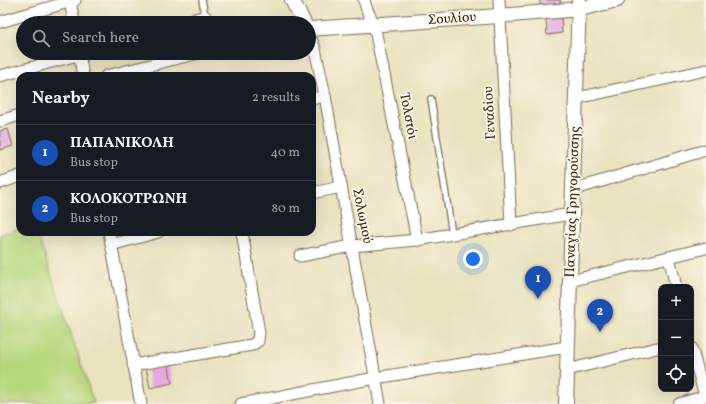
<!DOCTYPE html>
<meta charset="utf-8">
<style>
:root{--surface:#171b24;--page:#242831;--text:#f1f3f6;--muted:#9ea1a6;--line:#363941;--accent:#d93025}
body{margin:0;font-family:Vollkorn,serif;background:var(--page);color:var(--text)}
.controls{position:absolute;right:12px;bottom:12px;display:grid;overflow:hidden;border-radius:8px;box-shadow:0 4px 16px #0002}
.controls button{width:36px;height:36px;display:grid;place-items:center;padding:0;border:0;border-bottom:1px solid var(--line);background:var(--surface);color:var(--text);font:20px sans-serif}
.you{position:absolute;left:473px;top:259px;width:14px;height:14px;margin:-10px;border:3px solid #fff;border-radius:50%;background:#1a73e8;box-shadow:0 0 0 6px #1a73e833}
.badge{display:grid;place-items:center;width:26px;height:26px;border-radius:50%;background:var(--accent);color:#fff;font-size:13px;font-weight:700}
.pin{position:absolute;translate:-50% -33px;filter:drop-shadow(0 1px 2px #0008)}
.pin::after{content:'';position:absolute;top:21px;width:14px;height:12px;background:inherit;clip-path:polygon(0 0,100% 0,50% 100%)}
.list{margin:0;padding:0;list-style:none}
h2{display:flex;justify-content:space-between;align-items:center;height:52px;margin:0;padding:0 16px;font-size:17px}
h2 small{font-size:13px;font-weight:400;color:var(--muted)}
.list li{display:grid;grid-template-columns:26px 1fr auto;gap:12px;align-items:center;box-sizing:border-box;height:56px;padding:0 16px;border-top:1px solid var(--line)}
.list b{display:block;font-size:15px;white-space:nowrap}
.list p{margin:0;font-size:13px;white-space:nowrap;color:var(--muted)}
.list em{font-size:13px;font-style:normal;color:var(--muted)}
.icon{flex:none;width:22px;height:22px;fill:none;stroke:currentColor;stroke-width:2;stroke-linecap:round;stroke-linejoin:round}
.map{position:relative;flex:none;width:706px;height:404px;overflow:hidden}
.search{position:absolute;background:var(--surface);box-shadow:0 4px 16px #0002;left:16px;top:16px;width:300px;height:44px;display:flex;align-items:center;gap:10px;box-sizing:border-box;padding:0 14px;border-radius:22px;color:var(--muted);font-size:15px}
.panel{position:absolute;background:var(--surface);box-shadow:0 4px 16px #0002;left:16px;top:72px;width:300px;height:164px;border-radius:12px}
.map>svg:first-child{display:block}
.green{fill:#b7d77e;stroke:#79804e}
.building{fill:#e5a9e0}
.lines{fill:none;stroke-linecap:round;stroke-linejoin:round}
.service-casing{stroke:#786a56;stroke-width:8}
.minor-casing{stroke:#786a56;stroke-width:13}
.tertiary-casing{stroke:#786a56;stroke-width:16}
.service{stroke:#fff;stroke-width:5.5}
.minor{stroke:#fff;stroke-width:11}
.tertiary{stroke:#fff;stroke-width:14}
.labels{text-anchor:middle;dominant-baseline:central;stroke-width:3.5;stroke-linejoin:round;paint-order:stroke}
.street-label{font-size:14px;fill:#3b2a1e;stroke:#fcf5e5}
</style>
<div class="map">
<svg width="706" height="404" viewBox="0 0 706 404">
<rect width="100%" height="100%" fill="#fcf5e5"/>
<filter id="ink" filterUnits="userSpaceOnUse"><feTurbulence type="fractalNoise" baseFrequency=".025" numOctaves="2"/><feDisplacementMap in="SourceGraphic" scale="8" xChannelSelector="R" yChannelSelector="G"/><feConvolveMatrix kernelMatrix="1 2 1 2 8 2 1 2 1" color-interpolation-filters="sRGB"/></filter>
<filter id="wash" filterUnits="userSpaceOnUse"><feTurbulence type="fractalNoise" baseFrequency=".012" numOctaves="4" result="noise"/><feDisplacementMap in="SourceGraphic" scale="16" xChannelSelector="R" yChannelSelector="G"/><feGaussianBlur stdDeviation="0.9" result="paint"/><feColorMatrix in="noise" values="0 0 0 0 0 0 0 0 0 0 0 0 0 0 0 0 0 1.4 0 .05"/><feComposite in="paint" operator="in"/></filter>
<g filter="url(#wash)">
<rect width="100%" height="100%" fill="#e9e2bf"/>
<path class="green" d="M20 228V232H37L94 403 0 404V235Z"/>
<g id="blocks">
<g class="building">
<rect x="540" y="0" width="20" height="5"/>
<path d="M561 17 562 33 547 35 546 18Z"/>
<path d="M8 129 13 146 0 150V131Z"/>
<path d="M168 362 172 383 150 388 146 367Z"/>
</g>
</g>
</g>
<g filter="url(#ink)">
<use href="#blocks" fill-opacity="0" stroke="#786a56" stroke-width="1"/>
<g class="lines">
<g class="service-casing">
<g id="service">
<path d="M202 0 205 16"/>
<path d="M431 99 452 234"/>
</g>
</g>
<g class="minor-casing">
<g id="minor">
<path d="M70 0 74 23"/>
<path d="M364 0 367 10 374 24 417 240"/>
<path d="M499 0 511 225"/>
<path d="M0 22 75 0"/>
<path d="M183 23 205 16"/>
<path d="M309 34 315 49 325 96 380 404"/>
<path d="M79 53 83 76"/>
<path d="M0 76 85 53"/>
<path d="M106 76 199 53"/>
<path d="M577 98 706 70"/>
<path d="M312 99 325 96"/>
<path d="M0 121 20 115"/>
<path d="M0 183 20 176"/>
<path d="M572 190 706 150"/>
<path d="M312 193 341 187"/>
<path d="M109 232 141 404"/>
<path d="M111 245 158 232"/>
<path d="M300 256 352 246 417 240 571 214"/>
<path d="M669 257 676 287"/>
<path d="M570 281 706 248"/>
<path d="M691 347 705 396"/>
<path d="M133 365 252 345 258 341 259 333 242 232"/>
<path d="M567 370 661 347"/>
<path d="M241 404 375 378 567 347"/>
<path d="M679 404 706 396"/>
</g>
</g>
<g class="tertiary-casing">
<g id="tertiary">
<path d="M292 0 304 23"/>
<path d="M309 29 499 16 580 9 617 0"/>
<path d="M566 404 579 0"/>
</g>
</g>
<use href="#service" class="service"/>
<use href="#minor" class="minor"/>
<use href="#tertiary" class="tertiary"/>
</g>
</g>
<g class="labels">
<g class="street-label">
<text transform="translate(452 19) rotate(-4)">Σουλίου</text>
<text transform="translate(490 113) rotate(-93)">Γεναδίου</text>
<text transform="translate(408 116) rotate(79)">Τολστόι</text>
<text transform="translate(573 202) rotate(-88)">Παναγίας Γρηγορούσσης</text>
<text transform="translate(362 216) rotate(79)">Σολωμού</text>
</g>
</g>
</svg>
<div class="controls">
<button>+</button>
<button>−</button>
<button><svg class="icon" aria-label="locate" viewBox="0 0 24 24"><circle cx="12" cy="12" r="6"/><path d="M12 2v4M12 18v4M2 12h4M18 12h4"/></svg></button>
</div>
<div class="you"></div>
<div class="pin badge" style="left:538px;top:299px;background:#1a4fb4">1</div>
<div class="pin badge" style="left:600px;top:332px;background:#1a4fb4">2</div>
<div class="search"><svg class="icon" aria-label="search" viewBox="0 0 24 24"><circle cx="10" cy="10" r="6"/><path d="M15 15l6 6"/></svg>Search here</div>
<section class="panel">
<h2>Nearby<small>2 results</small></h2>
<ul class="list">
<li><span class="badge" style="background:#1a4fb4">1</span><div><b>ΠΑΠΑΝΙΚΟΛΗ</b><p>Bus stop</p></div><em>40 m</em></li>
<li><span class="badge" style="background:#1a4fb4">2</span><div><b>ΚΟΛΟΚΟΤΡΩΝΗ</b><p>Bus stop</p></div><em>80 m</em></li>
</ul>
</section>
</div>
